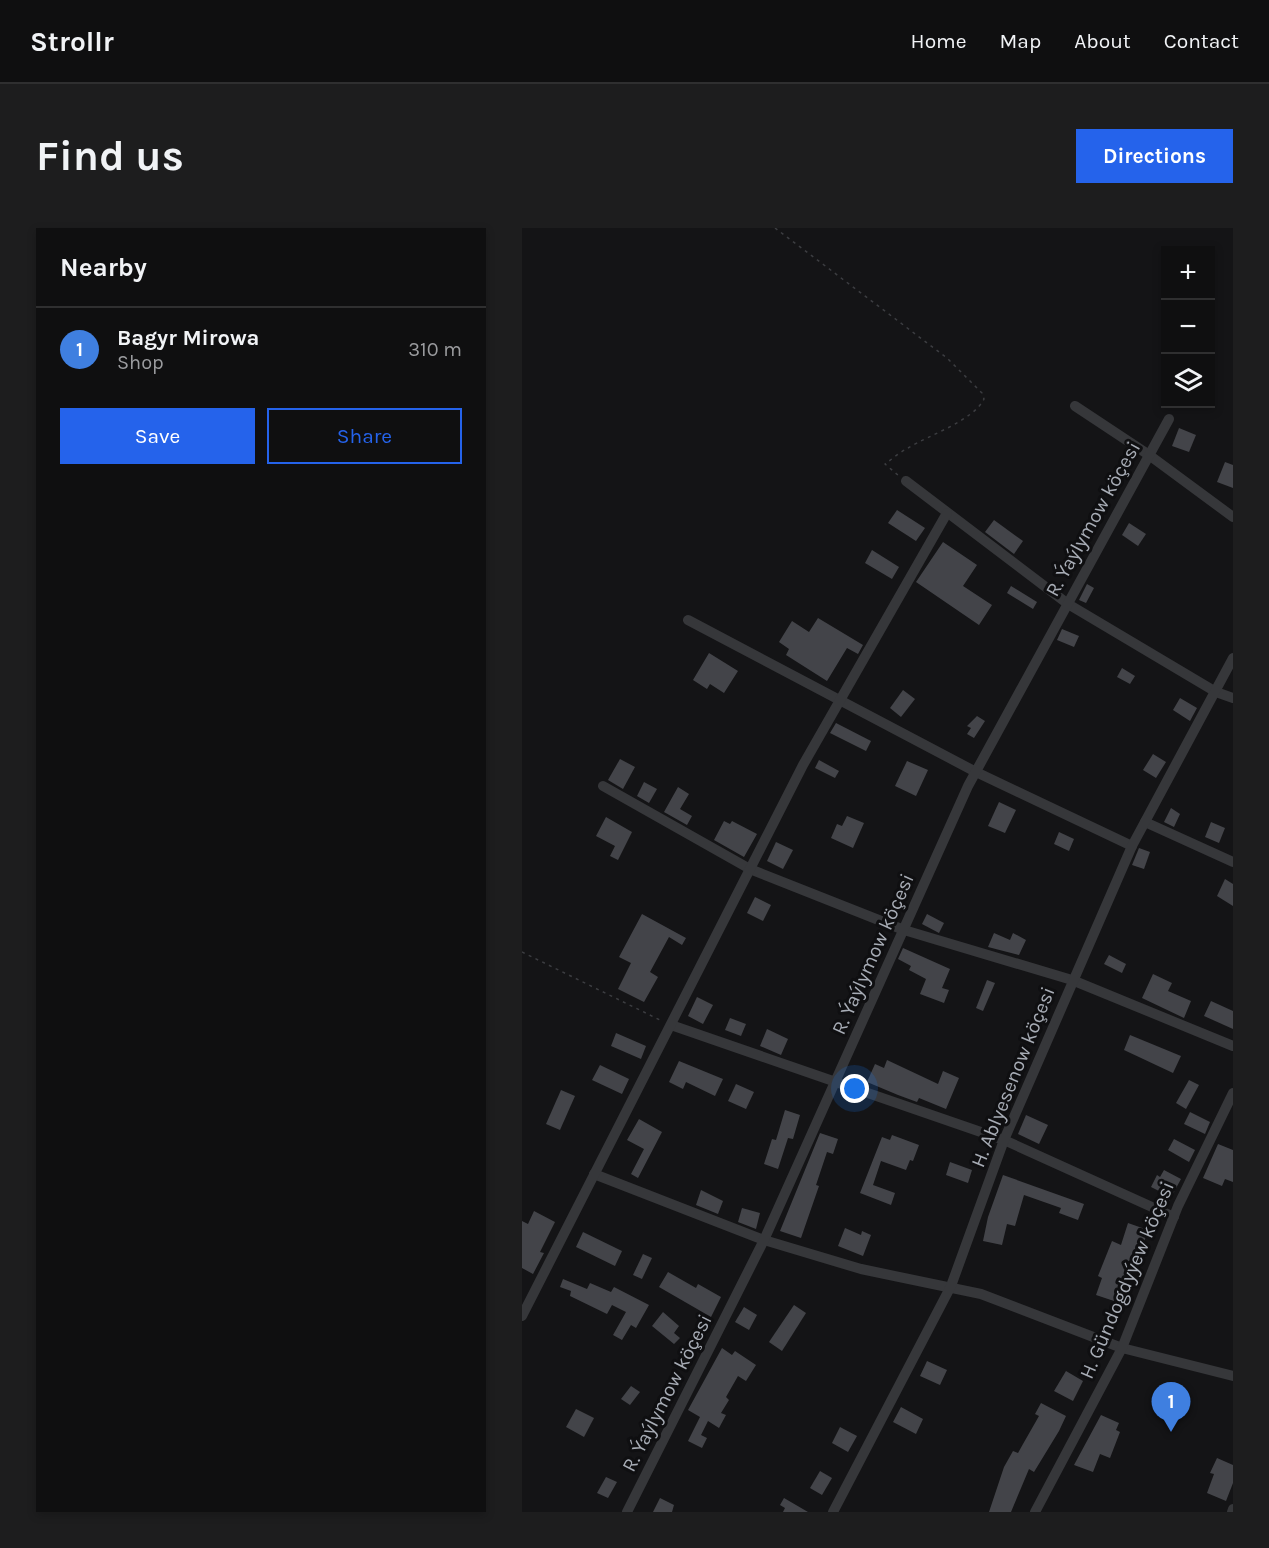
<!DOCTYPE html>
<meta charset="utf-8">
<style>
:root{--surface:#0f0f10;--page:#1d1d1e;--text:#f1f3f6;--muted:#9b9c9f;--line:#2f2f30;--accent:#2563eb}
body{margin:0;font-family:Karla,sans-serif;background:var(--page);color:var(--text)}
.controls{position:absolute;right:18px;top:18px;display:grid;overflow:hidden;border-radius:0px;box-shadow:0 3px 9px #0003}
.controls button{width:54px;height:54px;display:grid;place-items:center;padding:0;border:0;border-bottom:2px solid var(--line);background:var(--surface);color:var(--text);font:30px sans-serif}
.you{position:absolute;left:333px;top:861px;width:21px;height:21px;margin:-15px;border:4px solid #fff;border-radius:50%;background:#1a73e8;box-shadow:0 0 0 9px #1a73e833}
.badge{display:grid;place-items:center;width:39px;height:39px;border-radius:50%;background:var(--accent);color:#fff;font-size:20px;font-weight:700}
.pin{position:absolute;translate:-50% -50px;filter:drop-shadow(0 2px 3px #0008)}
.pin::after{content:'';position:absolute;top:32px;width:21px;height:18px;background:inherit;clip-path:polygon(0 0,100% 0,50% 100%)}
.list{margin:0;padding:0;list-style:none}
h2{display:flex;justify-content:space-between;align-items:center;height:78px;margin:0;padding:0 24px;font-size:26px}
h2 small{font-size:20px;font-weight:400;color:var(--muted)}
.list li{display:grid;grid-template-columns:39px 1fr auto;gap:18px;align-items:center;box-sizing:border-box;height:84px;padding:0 24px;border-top:2px solid var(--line)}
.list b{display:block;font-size:22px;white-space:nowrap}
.list p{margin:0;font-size:20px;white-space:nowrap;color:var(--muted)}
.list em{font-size:20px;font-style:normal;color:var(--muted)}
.actions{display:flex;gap:12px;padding:18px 24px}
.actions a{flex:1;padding:14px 0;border:2px solid var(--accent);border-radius:0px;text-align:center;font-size:21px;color:var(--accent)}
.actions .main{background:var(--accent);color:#fff}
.icon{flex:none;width:33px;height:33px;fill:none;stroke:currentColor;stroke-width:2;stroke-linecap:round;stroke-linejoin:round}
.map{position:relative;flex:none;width:711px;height:1284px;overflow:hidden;border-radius:0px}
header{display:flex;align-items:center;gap:36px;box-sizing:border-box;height:84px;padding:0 30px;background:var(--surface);border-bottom:2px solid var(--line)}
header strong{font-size:28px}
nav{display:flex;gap:33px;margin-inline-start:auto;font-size:21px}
.intro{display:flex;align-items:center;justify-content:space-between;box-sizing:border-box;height:144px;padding:0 36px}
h1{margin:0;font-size:42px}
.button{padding:15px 27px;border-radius:0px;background:var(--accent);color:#fff;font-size:21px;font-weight:700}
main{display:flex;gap:36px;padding:0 36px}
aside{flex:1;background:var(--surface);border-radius:0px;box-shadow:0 3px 9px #0003}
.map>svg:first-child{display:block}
.building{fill:#434449}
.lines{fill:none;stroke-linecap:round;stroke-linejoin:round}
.path{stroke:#3c3d41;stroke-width:1.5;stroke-dasharray:3 4.5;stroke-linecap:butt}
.street{stroke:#36373a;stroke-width:10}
.labels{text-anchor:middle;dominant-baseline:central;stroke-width:6;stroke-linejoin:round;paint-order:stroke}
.street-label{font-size:20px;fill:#a7acb5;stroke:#0f0f11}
</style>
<header>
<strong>Strollr</strong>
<nav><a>Home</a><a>Map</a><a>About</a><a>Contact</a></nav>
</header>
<div class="intro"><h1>Find us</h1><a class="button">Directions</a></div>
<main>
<aside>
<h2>Nearby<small></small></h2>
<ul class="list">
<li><span class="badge" style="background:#3f7fe0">1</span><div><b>Bagyr Mirowa</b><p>Shop</p></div><em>310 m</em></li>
</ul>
<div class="actions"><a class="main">Save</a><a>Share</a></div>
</aside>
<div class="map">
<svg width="711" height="1284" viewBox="0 0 711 1284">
<rect width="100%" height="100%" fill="#141416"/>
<g class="building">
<path d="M657 200 674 207 667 224 650 218Z"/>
<path d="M703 234 711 237V260L695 254Z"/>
<path d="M375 282 403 300 394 313 366 295Z"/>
<path d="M472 292 501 313 492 326 463 304Z"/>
<path d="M607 295 624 306 616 318 600 307Z"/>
<path d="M421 314 455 337 441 358 470 377 457 397 394 354Z"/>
<path d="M350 322 377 339 370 351 343 335Z"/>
<path d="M565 356 572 360 564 375 557 372Z"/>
<path d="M489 358 515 374 511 381 485 365Z"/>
<path d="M296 390 341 417 336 426 325 420 305 453 264 427 267 421 257 414 270 393 287 404Z"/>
<path d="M540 401 557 408 552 419 535 412Z"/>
<path d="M187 425 216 443 202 465 188 456 185 461 171 452Z"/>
<path d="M600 440 613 448 608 456 595 449Z"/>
<path d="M381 462 393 471 379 489 368 480Z"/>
<path d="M658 470 675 480 668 493 651 482Z"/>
<path d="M455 488 463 493 452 510 445 506 449 500 445 498Z"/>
<path d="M314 495 349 513 344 523 308 505Z"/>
<path d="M631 526 644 534 634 550 621 542Z"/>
<path d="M98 531 113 539 101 561 86 552Z"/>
<path d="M297 532 317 543 313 550 293 540Z"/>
<path d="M385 533 406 542 394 568 373 558Z"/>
<path d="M122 554 135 561 127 575 115 568Z"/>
<path d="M156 559 167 566 158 581 170 588 165 597 142 584Z"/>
<path d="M477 574 494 582 483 605 466 598Z"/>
<path d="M649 580 658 586 652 599 642 594Z"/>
<path d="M325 588 342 595 331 620 309 610 315 596 320 598Z"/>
<path d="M84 589 110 604 96 632 88 628 93 618 74 608Z"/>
<path d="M202 593 208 596 210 593 235 606 222 629 192 612Z"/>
<path d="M689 594 703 600 697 615 683 609Z"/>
<path d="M537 604 552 611 547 623 532 616Z"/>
<path d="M254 614 271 622 261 641 245 633Z"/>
<path d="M617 620 628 624 622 641 610 637Z"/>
<path d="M703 651 711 656V678L695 668Z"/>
<path d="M233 669 249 677 241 693 225 685Z"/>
<path d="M120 686 164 710 160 717 147 709 128 744 136 749 122 774 96 761 109 735 97 729Z"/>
<path d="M405 686 422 695 417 705 400 696Z"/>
<path d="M472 705 488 712 491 705 504 712 497 727 466 719Z"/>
<path d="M381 720 428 741 420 760 427 762 422 775 398 766 404 751 387 742 389 738 376 731Z"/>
<path d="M587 727 604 736 600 745 582 736Z"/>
<path d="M631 746 650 755 646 763 669 773 662 790 620 770Z"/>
<path d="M465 752 473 755 461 783 454 780Z"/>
<path d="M175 769 191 777 181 796 166 788Z"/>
<path d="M689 773 711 783V801L682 788Z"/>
<path d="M208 790 224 796 219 808 203 802Z"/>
<path d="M245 801 266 811 259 827 238 818Z"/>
<path d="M94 805 124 818 119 831 89 818Z"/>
<path d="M608 807 659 828 651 845 602 822Z"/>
<path d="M365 832 416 856 421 843 437 850 424 881 397 870 395 874 376 867 345 854 353 836 362 840Z"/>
<path d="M157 833 201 851 193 868 164 854 161 861 147 854Z"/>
<path d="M78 837 107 851 100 866 70 852Z"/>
<path d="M667 852 677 857 664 881 654 875Z"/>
<path d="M214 856 232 864 224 881 206 873Z"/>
<path d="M39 862 53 868 38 902 24 896Z"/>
<path d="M263 882 278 887 271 911 266 910 256 941 242 936 250 911 254 912Z"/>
<path d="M668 884 688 894 683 906 662 896Z"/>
<path d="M504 887 526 897 517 916 496 906Z"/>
<path d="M117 891 140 904 116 950 109 946 122 921 105 912Z"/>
<path d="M298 905 316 911 311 926 305 924 294 957 297 958 279 1010 258 1003Z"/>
<path d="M370 907 397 917 391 933 388 932 384 942 359 933 351 957 373 965 369 977 338 965 360 909 368 912Z"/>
<path d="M652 911 673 922 667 934 646 922Z"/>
<path d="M696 916 711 922V954L703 951 700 958 681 950Z"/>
<path d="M428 934 450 942 446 955 424 947Z"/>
<path d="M642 942 659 951 646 975 638 971 641 965 629 959 635 947 638 949Z"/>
<path d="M481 947 562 976 556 992 537 985 539 980 502 967 493 998 485 996 480 1017 461 1013 466 989Z"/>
<path d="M179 962 201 973 196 986 174 977Z"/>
<path d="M220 980 238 985 234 1001 216 994Z"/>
<path d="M12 983 33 994 18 1024 22 1025 11 1046 0 1040V993L6 996Z"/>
<path d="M606 995 626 1002 607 1060 604 1059 598 1075 574 1067 580 1050 576 1048 590 1013 599 1017Z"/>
<path d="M323 1000 339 1007 340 1003 349 1007 341 1028 316 1018Z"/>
<path d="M61 1004 100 1023 93 1038 54 1019Z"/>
<path d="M121 1026 130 1030 120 1051 111 1047Z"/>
<path d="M146 1044 174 1060 176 1056 199 1069 189 1089 137 1059Z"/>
<path d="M41 1051 65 1061 68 1055 89 1064 92 1059 127 1077 114 1100 109 1097 100 1112 91 1107 104 1084 90 1077 85 1086 48 1068 49 1063 38 1059Z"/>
<path d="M272 1077 284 1085 260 1123 247 1114Z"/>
<path d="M222 1079 235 1087 227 1102 213 1094Z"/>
<path d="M141 1084 157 1098 152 1105 158 1110 152 1116 130 1098Z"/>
<path d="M200 1120 210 1127 213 1123 234 1137 224 1153 216 1148 204 1169 207 1172 199 1185 204 1187 197 1200 186 1193 179 1207 185 1210 180 1220 166 1213 178 1189 166 1182Z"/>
<path d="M405 1133 425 1142 418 1157 398 1148Z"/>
<path d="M544 1143 561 1153 551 1173 532 1163Z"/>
<path d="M109 1158 118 1164 108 1177 99 1171Z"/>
<path d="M519 1175 544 1188 537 1203 512 1244 507 1241 489 1284H467L482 1239 491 1223 496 1225 501 1216 517 1188 513 1186Z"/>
<path d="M379 1179 401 1191 394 1206 371 1194Z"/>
<path d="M54 1181 72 1190 62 1209 44 1199Z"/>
<path d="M579 1187 597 1195 594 1202 598 1204 588 1230 578 1226 571 1244 552 1237Z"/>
<path d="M318 1199 335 1208 326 1224 310 1215Z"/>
<path d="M695 1230 711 1237V1255L704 1273 685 1265 692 1246 688 1245Z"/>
<path d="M298 1243 310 1250 300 1267 288 1260Z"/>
<path d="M84 1249 95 1254 86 1270 75 1265Z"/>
<path d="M138 1270 152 1277 150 1284H131Z"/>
<path d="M262 1270 286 1284H261L263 1280 258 1277Z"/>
</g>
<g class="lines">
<g class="path">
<path d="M253 0 425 130 460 165 462 171C451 193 407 207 386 220 378 224 370 231 363 236L377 248"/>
<path d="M0 724 140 793"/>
</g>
<g class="street">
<path d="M553 178 627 227 711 289"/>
<path d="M384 253 546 376 694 464 711 470"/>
<path d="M166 392 454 544 610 618"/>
<path d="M81 558 228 641 382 702 550 752 711 818"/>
<path d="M623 594 711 634"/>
<path d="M149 797 482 912 652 989"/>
<path d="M72 946 242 1012 339 1041 459 1066 600 1120 711 1148"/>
<path d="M0 1088 281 537 425 285"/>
<path d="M105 1284 242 1012 446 558 647 191"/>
<path d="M311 1284 429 1058 482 912 610 618 711 430"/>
<path d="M513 1284 600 1120 656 978 711 865"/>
<path d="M710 1284 711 1281"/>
</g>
</g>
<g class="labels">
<g class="street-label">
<text transform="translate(571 291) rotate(-61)">R. Ýaýlymow köçesi</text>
<text transform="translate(351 726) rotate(-66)">R. Ýaýlymow köçesi</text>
<text transform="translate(491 849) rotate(-68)">H. Ablyesenow köçesi</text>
<text transform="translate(605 1052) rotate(-67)">H. Gündogdyýew köçesi</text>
<text transform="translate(145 1165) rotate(-63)">R. Ýaýlymow köçesi</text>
</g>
</g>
</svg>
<div class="controls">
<button>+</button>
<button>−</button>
<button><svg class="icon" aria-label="layers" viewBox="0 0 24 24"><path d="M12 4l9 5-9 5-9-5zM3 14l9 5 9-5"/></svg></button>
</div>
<div class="you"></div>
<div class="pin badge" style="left:649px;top:1204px;background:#3f7fe0">1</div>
</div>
</main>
